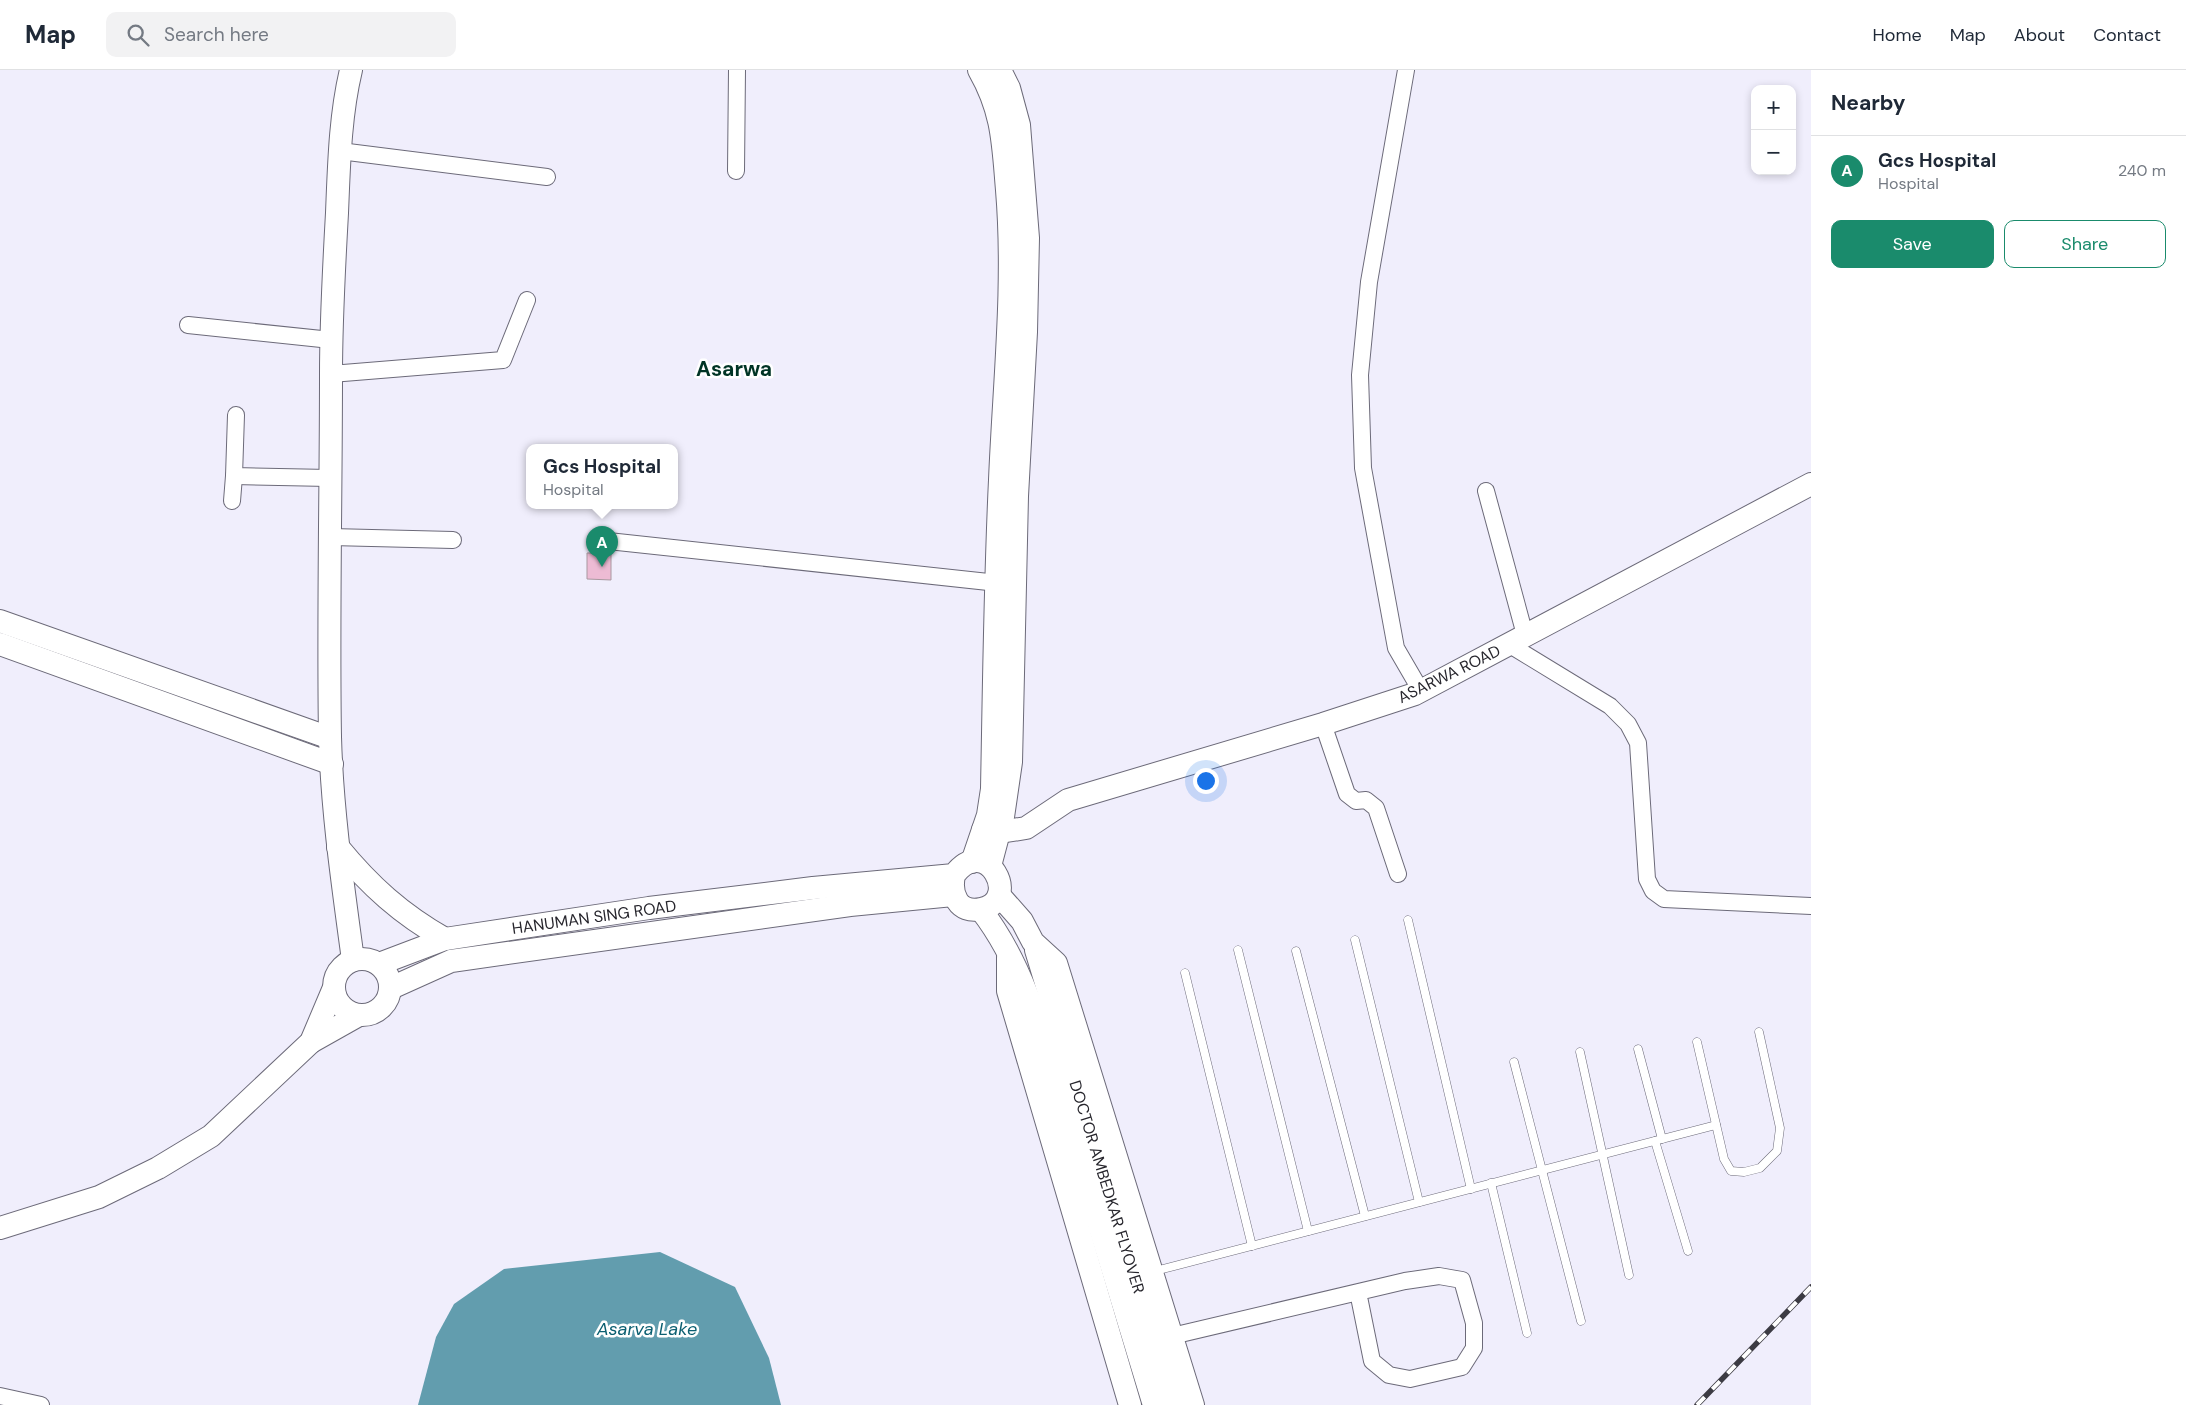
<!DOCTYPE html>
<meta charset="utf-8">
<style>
:root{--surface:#fff;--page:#f2f2f3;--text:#1f2937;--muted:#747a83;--line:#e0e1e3;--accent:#1a8b6c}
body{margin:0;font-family:"DM Sans",sans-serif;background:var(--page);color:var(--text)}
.controls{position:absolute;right:15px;top:15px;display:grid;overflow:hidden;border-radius:10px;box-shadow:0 2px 8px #0003}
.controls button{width:45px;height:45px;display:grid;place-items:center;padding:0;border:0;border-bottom:1px solid var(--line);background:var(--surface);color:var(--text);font:25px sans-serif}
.you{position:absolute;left:1205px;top:710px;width:18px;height:18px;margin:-12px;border:4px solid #fff;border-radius:50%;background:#1a73e8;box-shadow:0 0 0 8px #1a73e833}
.badge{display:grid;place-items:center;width:32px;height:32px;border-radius:50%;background:var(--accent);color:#fff;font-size:16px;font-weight:700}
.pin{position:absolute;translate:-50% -41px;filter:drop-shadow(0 1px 2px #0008)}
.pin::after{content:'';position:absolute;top:26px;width:18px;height:15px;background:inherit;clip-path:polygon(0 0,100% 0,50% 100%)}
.popup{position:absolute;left:526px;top:374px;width:152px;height:65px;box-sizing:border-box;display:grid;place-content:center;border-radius:10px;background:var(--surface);filter:drop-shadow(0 1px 4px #0005);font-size:16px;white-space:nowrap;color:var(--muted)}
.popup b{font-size:19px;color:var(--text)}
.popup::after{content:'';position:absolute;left:50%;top:100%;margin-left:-10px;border:10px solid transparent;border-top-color:var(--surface)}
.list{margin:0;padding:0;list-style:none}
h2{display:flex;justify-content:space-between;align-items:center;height:65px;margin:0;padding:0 20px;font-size:21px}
h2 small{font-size:16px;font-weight:400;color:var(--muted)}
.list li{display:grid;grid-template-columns:32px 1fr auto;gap:15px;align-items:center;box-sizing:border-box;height:70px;padding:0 20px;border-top:1px solid var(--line)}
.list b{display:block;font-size:19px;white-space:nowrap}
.list p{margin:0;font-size:16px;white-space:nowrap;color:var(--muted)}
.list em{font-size:16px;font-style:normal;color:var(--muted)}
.actions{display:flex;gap:10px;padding:15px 20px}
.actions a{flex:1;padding:11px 0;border:1px solid var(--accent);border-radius:10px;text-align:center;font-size:18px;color:var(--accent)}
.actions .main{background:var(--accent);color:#fff}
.icon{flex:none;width:28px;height:28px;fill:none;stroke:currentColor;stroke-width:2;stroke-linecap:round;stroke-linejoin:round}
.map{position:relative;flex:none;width:1811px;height:1335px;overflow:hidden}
header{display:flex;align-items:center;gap:30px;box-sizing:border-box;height:70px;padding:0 25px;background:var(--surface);border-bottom:1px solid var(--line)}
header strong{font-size:24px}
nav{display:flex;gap:28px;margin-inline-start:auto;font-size:18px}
.search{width:350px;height:45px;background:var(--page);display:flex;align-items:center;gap:12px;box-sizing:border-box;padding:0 18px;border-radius:10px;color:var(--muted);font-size:19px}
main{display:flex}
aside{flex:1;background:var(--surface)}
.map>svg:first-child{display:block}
.water{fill:#629dae}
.building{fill:#edbbd4;stroke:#a998a0}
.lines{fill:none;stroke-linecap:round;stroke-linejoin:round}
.lane-casing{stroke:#6c6a79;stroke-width:9}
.street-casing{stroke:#6c6a79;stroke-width:18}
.secondary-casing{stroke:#6c6a79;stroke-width:24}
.lane{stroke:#fff;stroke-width:8}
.street{stroke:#fff;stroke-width:16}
.secondary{stroke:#fff;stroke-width:22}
.rail-casing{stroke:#3c3b43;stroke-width:5.5}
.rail{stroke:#fff;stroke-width:4;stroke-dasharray:11;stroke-linecap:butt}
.labels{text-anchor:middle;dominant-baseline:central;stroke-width:5;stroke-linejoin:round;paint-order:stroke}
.street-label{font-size:16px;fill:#27262d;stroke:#fff}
.water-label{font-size:18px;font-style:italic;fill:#0b5f71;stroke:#fff}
.district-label{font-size:21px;font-weight:bold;fill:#003425;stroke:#fff}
</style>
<header>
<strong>Map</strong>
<div class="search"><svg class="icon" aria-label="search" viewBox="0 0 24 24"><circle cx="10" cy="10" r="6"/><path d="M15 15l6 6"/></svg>Search here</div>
<nav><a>Home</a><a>Map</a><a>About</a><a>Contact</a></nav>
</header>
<main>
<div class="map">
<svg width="1811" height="1335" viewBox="0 0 1811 1335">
<rect width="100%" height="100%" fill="#f0eefc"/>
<path class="water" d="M660 1182 735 1217 769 1288 781 1335H418L436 1267 454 1234 504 1199Z"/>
<path class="building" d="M587 483H611V510L587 509Z"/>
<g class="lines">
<g class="lane-casing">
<g id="lane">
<path d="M1408 850 1471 1119"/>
<path d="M1355 870 1419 1132"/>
<path d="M1238 880 1308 1161"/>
<path d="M1296 881 1365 1146"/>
<path d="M1185 903 1252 1176"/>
<path d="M1697 972 1724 1089 1731 1101 1744 1102 1760 1098 1777 1081 1780 1058 1759 962"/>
<path d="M1638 979 1662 1069"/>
<path d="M1580 982 1629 1205"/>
<path d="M1514 992 1581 1251"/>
<path d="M1655 1071 1688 1181"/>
<path d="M1491 1113 1527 1263"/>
<path d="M1155 1201 1716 1055"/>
</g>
</g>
<g class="street-casing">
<g id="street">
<path d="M1406 0 1369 212 1360 305 1363 398 1396 578 1421 621"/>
<path d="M340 81 547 107"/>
<path d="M736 101 737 0"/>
<path d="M188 255 331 270"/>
<path d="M331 304 503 290 527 230"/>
<path d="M236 345 234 406 329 408"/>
<path d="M1486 421 1525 565"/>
<path d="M232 431 234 406"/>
<path d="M331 467 453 470"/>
<path d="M599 470 1007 514"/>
<path d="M1510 575 1610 636 1628 654 1638 673 1647 809 1653 821 1664 829 1811 836"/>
<path d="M1323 654 1347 724 1356 731 1366 730 1376 738 1398 804"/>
<path d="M1172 1266 1405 1211 1439 1206 1462 1210 1474 1253V1278L1462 1297 1410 1309 1389 1305 1372 1291 1358 1222"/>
<path d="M0 1326 41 1335"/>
</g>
</g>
<g class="secondary-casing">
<g id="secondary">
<path d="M351 0C340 46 339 95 337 143 334 196 331 250 331 304 331 425 328 546 330 667 332 741 343 816 353 890"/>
<path d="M0 551 330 668"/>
<path d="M0 574 332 694"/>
<path d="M983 760 1000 762 1026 758 1068 730 1323 654 1415 624 1811 414"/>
<path d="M338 777C370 816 401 844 445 869"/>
<path d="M972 792 988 745 992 719C994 616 995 513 1000 410 1004 313 1015 216 1007 120 1003 73 1003 42 979 0"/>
<path d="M990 796 1003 747 1011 692 1017 426 1026 262 1028 168 1019 55 1009 18 1000 0"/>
<path d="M999 825 1022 851 1033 872 1056 893 1193 1335"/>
<path d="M981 840C1030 903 1047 988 1071 1063 1098 1154 1127 1244 1154 1335"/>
<path d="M1036 880 1174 1335"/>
<path d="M1008 888V921L1130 1335"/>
<circle cx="362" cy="917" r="28"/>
<path d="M379 894 445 869 649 838 813 818 954 805C986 762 1023 831 981 839 958 844 950 824 954 805"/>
<path d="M391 918 451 891 850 835 953 825"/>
<path d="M311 972 359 945"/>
<path d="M0 1158 99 1127 158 1098 211 1066 311 972 333 920"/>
</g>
</g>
<use href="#lane" class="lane"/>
<use href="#street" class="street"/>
<use href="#secondary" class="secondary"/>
<g class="rail-casing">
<path id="rail" d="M1697 1335 1811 1217"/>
</g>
<use href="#rail" class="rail"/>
</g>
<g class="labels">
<g class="street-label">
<text transform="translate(1449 604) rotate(-26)">ASARWA ROAD</text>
<text transform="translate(594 847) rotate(-8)">HANUMAN SING ROAD</text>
<text transform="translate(1107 1117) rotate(73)">DOCTOR AMBEDKAR FLYOVER</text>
</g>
<g class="water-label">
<text x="647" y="1259">Asarva Lake</text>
</g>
<g class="district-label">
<text x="734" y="299">Asarwa</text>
</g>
</g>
</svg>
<div class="controls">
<button>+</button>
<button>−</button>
</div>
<div class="you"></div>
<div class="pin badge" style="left:602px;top:497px">A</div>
<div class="popup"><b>Gcs Hospital</b>Hospital</div>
</div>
<aside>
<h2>Nearby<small></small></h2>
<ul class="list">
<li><span class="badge">A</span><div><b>Gcs Hospital</b><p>Hospital</p></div><em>240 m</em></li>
</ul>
<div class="actions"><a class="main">Save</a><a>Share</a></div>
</aside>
</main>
